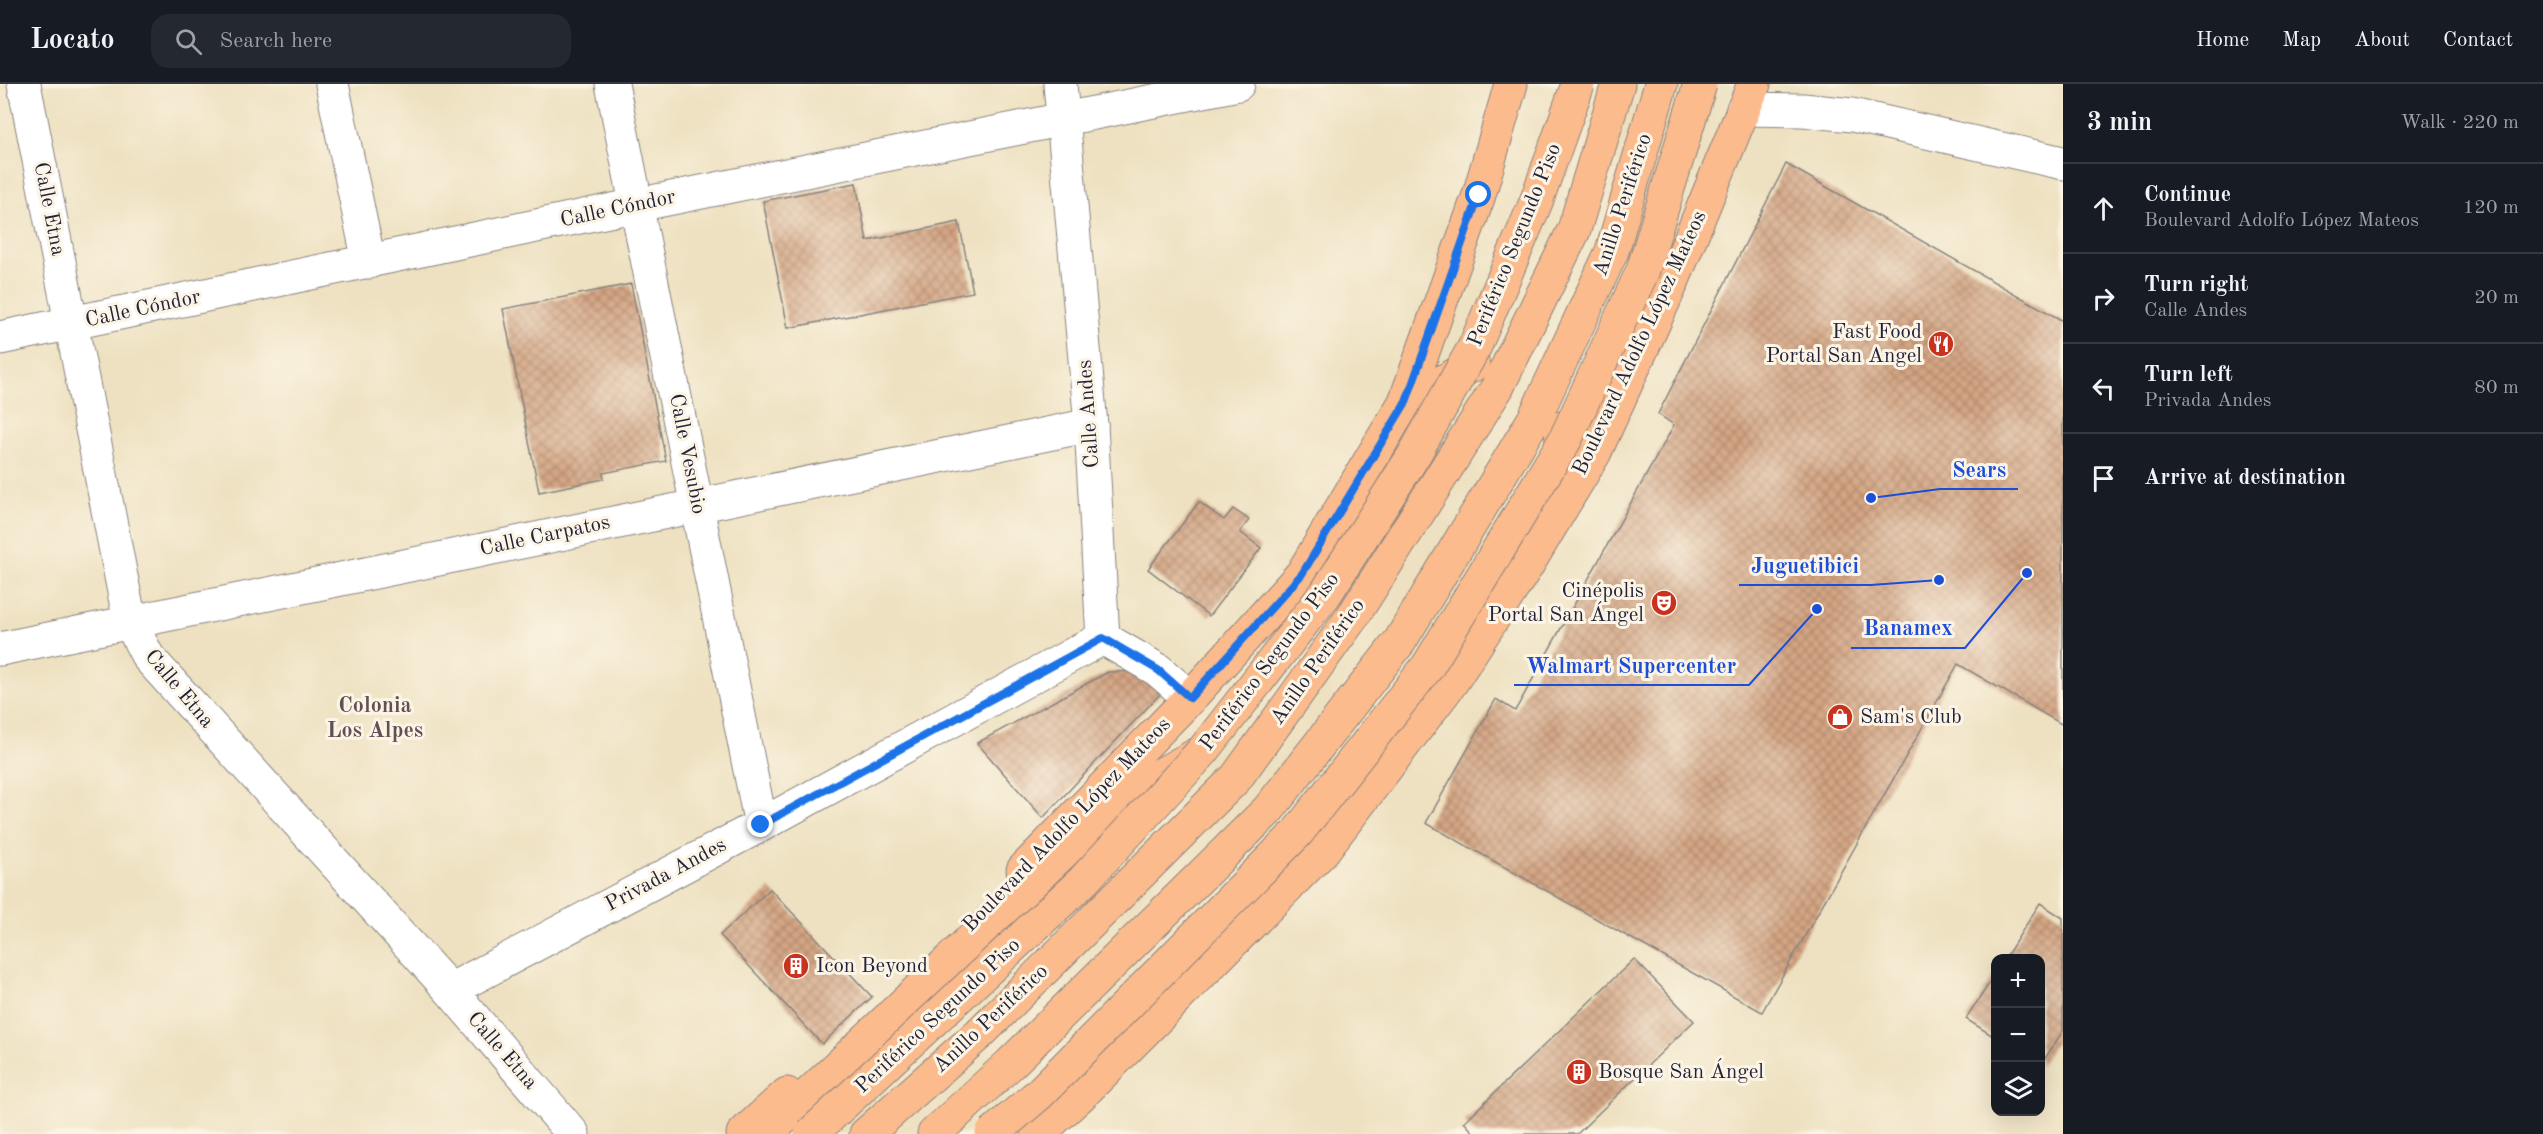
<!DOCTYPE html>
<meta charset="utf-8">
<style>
:root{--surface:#171b24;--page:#242831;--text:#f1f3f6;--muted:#9ea1a6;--line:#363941}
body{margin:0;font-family:"Old Standard TT",serif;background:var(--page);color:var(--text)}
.controls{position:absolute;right:18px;bottom:18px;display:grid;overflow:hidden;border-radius:12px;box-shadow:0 6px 24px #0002}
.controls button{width:54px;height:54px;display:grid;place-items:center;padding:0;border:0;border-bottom:2px solid var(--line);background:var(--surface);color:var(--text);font:30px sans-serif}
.stop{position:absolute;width:18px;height:18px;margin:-14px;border:4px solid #1a73e8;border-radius:50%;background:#fff}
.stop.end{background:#1a73e8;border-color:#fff;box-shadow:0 2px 6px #0008}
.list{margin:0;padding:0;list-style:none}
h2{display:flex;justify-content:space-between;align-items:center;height:78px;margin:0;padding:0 24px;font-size:26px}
h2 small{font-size:20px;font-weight:400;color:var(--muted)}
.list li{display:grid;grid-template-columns:39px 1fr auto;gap:18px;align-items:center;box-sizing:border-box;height:90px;padding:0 24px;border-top:2px solid var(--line)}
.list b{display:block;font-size:22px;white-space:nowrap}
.list p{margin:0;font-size:20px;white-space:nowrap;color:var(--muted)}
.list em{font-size:20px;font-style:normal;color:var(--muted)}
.icon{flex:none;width:33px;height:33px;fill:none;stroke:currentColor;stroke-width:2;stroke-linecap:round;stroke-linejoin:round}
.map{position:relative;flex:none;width:2063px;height:1050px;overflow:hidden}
header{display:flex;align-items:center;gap:36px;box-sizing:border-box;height:84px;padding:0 30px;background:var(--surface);border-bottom:2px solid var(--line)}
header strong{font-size:28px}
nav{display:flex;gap:33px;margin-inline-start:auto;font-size:21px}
.search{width:420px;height:54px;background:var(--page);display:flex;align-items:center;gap:15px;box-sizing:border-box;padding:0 21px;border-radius:18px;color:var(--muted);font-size:22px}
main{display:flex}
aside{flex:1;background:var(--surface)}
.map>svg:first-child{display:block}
.building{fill:url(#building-cross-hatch)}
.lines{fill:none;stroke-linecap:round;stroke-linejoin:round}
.minor-casing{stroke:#88827e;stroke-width:35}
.major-casing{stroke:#88827e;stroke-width:35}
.highway-casing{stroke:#88827e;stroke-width:35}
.minor{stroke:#fff;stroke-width:33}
.major{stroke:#fbbb8d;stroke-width:33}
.highway{stroke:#fbbb8d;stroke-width:33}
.highway-bridge-casing{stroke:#88827e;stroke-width:35;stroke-linecap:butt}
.highway-bridge{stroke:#fbbb8d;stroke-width:33}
.route{stroke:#1a73e8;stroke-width:8}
.labels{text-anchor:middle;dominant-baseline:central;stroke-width:6;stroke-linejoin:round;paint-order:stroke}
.street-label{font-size:21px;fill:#22223b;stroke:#fcf5e5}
.poi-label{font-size:21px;fill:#22223b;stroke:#fcf5e5;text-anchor:start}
.neighbourhood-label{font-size:22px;font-weight:bold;fill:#615055;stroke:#fcf5e5}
.leader{fill:none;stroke:#1d4ed8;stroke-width:2}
.callout-dot{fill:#1d4ed8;stroke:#fcf5e5;stroke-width:2}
.callout-label{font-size:22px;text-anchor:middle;font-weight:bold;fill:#1d4ed8;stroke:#fcf5e5;stroke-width:6;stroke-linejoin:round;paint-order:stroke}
</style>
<header>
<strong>Locato</strong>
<div class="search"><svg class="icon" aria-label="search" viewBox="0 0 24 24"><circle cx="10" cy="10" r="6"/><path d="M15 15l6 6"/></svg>Search here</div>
<nav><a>Home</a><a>Map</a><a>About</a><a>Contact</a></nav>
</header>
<main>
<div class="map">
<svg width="2063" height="1050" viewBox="0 0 2063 1050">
<defs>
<pattern id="building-cross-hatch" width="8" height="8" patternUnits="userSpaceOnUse" patternTransform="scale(1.5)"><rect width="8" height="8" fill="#d5a684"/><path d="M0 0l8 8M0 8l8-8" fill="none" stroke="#ac876d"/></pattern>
</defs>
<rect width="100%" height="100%" fill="#fcf5e5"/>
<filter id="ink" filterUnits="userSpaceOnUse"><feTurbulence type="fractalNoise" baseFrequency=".0167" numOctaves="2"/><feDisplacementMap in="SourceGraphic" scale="12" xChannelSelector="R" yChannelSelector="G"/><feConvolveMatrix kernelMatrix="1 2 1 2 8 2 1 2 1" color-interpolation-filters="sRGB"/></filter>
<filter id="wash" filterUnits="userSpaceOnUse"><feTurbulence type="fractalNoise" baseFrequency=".008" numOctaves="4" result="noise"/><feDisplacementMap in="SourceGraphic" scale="24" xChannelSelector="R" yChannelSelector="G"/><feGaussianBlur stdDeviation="1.35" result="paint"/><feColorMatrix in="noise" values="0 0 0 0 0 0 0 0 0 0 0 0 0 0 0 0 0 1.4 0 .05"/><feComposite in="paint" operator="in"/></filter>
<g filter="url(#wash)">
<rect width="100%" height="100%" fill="#eee1c1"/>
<g id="blocks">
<g class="building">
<path d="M1786 80 2063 237V641L1958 580 1762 928 1426 739 1496 615 1515 627 1674 341 1658 330Z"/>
<path d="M856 99 867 157 959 138 973 208 788 244 763 117Z"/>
<path d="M631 200 666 377 603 389 604 395 539 408 503 225Z"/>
<path d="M1199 418 1224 436 1233 425 1249 436 1240 448 1261 464 1209 532 1148 485Z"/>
<path d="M1149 587 1162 608 1043 734 977 659 1108 588Z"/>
<path d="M770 805 872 913 822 960 720 851Z"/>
<path d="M2040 819 2063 834V947L2040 982V874H2005Z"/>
<path d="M1634 875 1694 937 1577 1050H1475L1464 1038Z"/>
<path d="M1996 889V954L1966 935Z"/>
</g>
</g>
</g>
<g filter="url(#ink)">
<use href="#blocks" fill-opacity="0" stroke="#88827e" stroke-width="1.5"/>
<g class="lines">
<g class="minor-casing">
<g id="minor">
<path d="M24 0 130 538 148 573 450 906 573 1050"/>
<path d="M332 0 369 178"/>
<path d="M612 0 761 741"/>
<path d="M1060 0 1091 341 1103 554"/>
<path d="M1743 25 1803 26 1852 31 2063 79"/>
<path d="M0 254 637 121 1238 0"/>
<path d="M1103 554 1158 586 1190 614"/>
<path d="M0 565 1091 341"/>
<path d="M450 906 761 741 1103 554"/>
</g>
</g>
<g class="major-casing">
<g id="major">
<path d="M1023 786 1190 614 1302 490 1405 318 1479 111 1511 0"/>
<path d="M743 1050 787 1010"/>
<path d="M1038 1050 1082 1010 1322 768 1451 599 1528 480 1595 368 1671 201 1754 0"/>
</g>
</g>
<g class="highway-casing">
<g id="highway">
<path d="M1405 318 1473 281"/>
<path d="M1561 344 1567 414"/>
<path d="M767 1050 1097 736 1149 697 1196 671"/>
<path d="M866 1050 980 949 1236 694 1355 529 1497 304 1574 146 1618 0"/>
<path d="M934 1050 1010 980 1268 726 1400 557 1534 335 1612 167 1661 0"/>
</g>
</g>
<use href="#minor" class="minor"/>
<use href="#major" class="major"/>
<use href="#highway" class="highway"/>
<g class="highway-bridge-casing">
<g id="highway-bridge">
<path d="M811 1050 1083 797 1203 667 1326 509 1414 371 1475 262 1536 118 1578 0"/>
<path d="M992 1050 1039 1010 1297 749 1428 582 1565 356 1643 186 1700 0"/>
</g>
</g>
<use href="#highway-bridge" class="highway-bridge"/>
</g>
</g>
<g class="lines" filter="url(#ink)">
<path class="route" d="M761 741 1103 554 1158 586 1190 614 1302 490 1406 318 1479 111"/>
</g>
<defs>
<g id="restaurant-disc" transform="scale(1.35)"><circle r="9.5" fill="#c8321e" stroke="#fcf5e5"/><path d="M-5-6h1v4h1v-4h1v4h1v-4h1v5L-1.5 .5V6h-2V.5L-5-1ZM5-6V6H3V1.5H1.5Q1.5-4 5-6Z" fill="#fff"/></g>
<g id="theatre-disc" transform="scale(1.35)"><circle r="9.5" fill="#c8321e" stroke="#fcf5e5"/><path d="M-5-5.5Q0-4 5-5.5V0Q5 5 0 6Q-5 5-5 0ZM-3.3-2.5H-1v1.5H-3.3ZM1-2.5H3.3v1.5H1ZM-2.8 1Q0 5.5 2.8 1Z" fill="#fff"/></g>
<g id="shop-disc" transform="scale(1.35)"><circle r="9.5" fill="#c8321e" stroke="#fcf5e5"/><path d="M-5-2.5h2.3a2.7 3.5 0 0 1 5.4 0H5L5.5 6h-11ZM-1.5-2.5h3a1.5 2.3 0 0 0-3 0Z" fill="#fff"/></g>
<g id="building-disc" transform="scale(1.35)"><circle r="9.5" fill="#c8321e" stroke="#fcf5e5"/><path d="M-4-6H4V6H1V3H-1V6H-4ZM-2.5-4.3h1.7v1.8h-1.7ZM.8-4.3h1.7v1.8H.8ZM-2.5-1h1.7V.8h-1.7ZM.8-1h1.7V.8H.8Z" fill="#fff"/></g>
</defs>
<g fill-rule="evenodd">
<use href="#restaurant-disc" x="1941" y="260"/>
<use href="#theatre-disc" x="1664" y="519"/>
<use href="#shop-disc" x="1840" y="633"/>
<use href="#building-disc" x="796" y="882"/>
<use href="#building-disc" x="1579" y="988"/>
</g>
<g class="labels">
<g class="street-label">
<text transform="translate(1623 121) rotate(-72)">Anillo Periférico</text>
<text transform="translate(49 125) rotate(79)">Calle Etna</text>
<text transform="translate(618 125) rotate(-12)">Calle Cóndor</text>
<text transform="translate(1515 161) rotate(-68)">Periférico Segundo Piso</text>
<text transform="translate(143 225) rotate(-12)">Calle Cóndor</text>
<text transform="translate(1640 259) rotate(-65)">Boulevard Adolfo López Mateos</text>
<text transform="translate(1089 330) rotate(-94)">Calle Andes</text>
<text transform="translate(687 370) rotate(79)">Calle Vesubio</text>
<text transform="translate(545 452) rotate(-12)">Calle Carpatos</text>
<text transform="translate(1270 578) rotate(-53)">Periférico Segundo Piso</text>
<text transform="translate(1318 578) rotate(-55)">Anillo Periférico</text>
<text transform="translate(179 605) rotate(50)">Calle Etna</text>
<text transform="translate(1067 741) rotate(-46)">Boulevard Adolfo López Mateos</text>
<text transform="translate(666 791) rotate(-28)">Privada Andes</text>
<text transform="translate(938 932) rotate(-43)">Periférico Segundo Piso</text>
<text transform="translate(991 935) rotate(-43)">Anillo Periférico</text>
<text transform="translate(502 967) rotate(49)">Calle Etna</text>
</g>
<g class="poi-label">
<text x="1922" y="248" text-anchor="end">Fast Food<tspan x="1922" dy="24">Portal San Angel</tspan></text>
<text x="1644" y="507" text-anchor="end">Cinépolis<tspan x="1644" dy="24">Portal San Ángel</tspan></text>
<text x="1860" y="633">Sam's Club</text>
<text x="816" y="882">Icon Beyond</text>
<text x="1598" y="988">Bosque San Ángel</text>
</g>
<g class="neighbourhood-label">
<text x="375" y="622">Colonia<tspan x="375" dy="25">Los Alpes</tspan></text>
</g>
</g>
<path class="leader" d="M1871 414L1940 405H2018M1939 496L1871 501H1739M2027 489L1965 564H1851M1817 525L1749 601H1514"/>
<g class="callout-dot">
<circle cx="1871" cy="414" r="6"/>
<circle cx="1939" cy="496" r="6"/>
<circle cx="2027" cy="489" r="6"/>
<circle cx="1817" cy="525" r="6"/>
</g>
<g class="callout-label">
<text x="1979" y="393">Sears</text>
<text x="1805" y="489">Juguetibici</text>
<text x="1908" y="551">Banamex</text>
<text x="1631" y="589">Walmart Supercenter</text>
</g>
</svg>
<div class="controls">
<button>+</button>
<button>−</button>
<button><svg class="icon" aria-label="layers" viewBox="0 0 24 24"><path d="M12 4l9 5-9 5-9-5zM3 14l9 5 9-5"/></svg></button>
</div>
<div class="stop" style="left:1479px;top:111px"></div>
<div class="stop end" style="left:761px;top:741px"></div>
</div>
<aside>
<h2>3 min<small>Walk · 220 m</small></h2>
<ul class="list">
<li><svg class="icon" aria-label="ahead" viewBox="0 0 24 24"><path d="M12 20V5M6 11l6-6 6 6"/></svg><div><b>Continue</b><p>Boulevard Adolfo López Mateos</p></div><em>120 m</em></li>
<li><svg class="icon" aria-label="right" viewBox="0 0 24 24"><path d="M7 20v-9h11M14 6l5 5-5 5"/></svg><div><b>Turn right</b><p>Calle Andes</p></div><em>20 m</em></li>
<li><svg class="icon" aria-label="left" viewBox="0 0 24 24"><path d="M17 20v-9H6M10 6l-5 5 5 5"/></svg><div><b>Turn left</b><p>Privada Andes</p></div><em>80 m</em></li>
<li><svg class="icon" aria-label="arrive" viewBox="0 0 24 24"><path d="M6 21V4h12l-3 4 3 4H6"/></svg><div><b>Arrive at destination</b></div></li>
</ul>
</aside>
</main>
